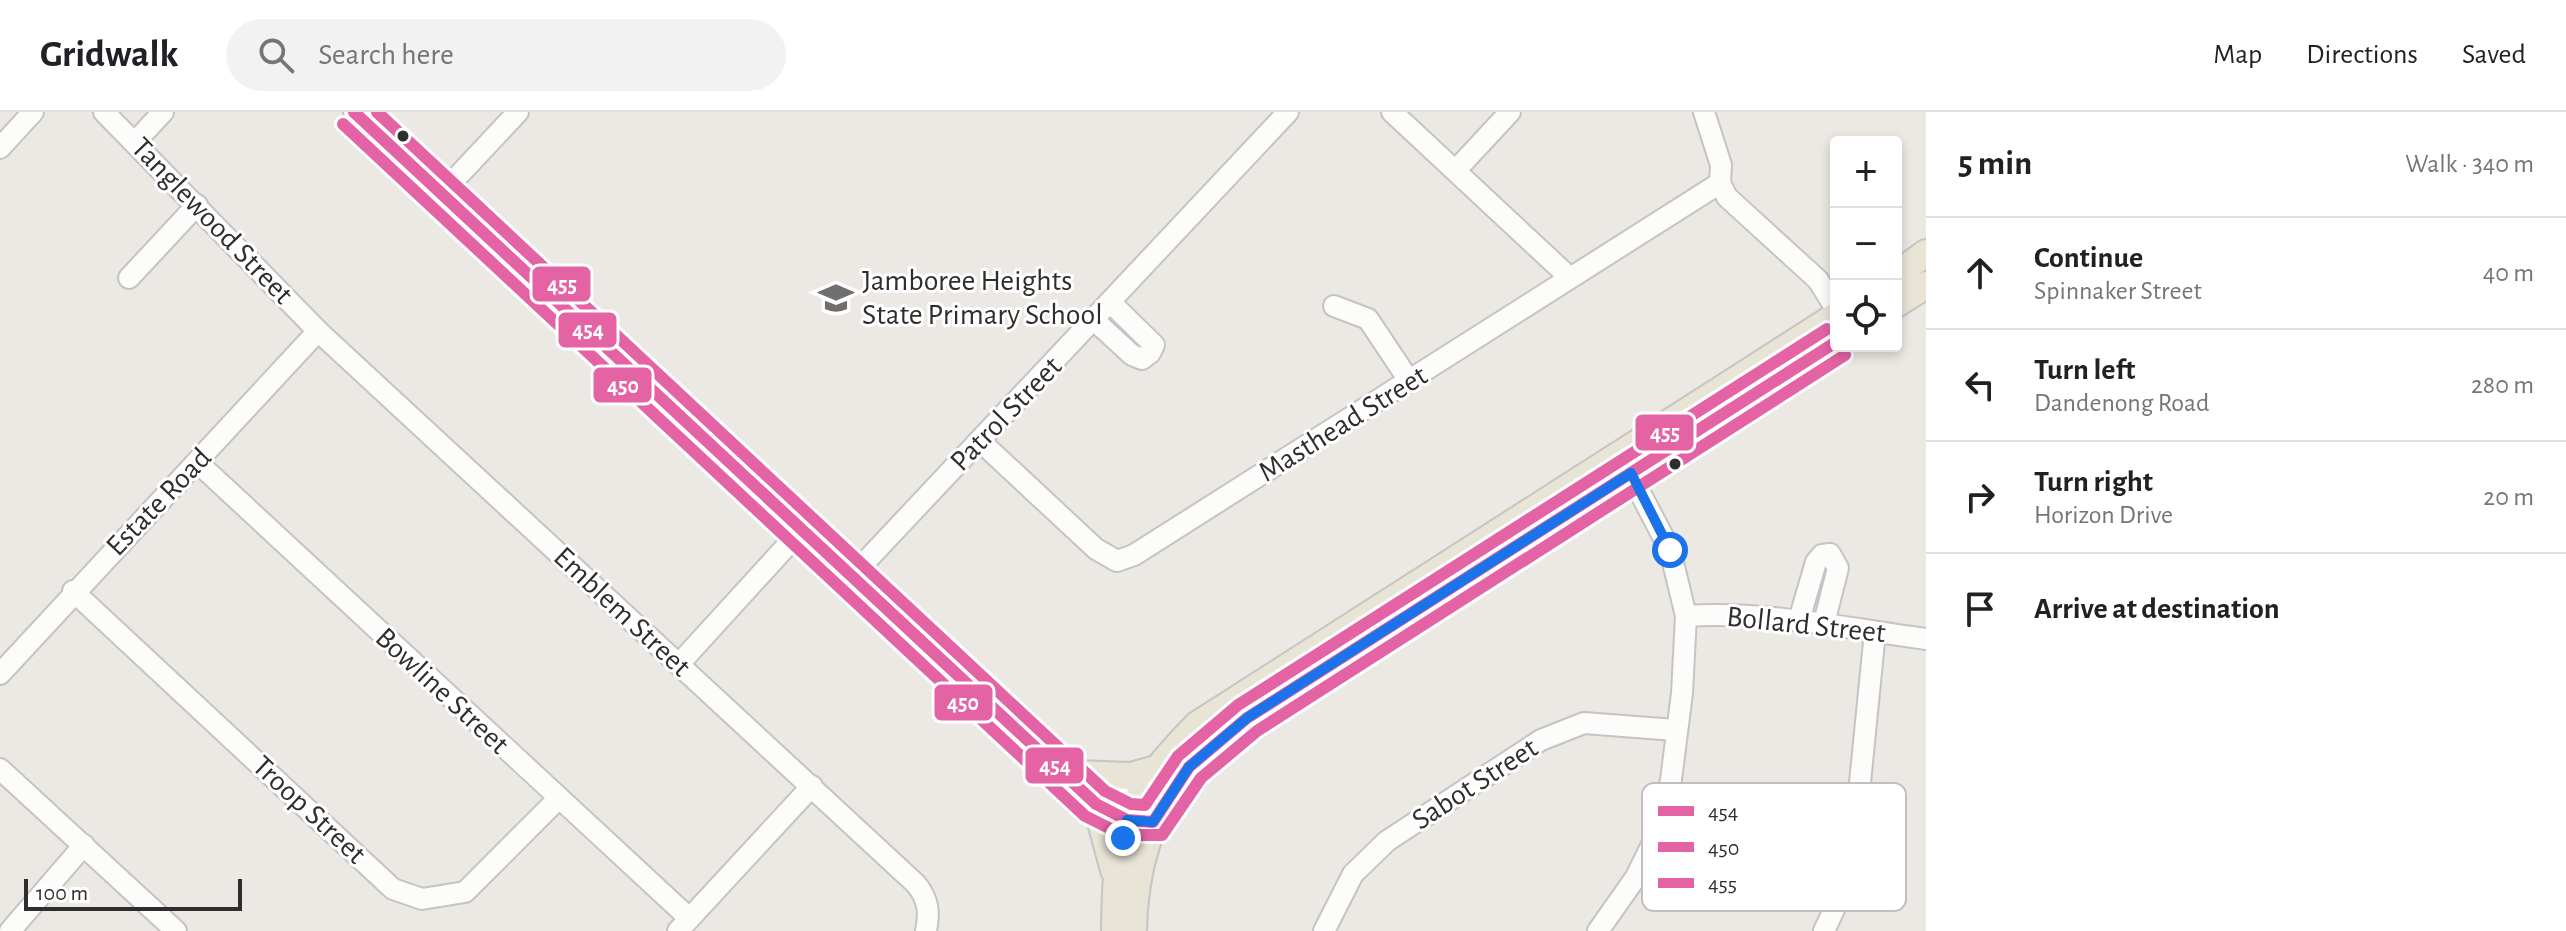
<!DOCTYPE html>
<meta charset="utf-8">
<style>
:root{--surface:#fff;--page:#f2f2f2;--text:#202124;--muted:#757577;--line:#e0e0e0}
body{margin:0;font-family:"Alegreya Sans",sans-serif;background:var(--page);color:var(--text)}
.controls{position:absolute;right:24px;top:24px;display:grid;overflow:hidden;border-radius:8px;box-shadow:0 4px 12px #0003}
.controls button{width:72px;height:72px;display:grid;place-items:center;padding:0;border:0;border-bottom:2px solid var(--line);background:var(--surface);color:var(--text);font:40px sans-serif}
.scale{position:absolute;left:24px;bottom:20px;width:218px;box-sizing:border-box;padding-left:8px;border:4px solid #2e2e2e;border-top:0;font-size:22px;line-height:28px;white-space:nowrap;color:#2e2e2e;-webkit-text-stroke:6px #fff;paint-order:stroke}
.stop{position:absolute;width:24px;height:24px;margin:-18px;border:6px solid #1a73e8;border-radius:50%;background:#fff}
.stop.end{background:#1a73e8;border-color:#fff;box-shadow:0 2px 8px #0008}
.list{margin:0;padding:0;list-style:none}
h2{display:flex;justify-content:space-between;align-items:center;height:104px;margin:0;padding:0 32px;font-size:34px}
h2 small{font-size:26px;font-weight:400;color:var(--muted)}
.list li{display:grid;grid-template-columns:52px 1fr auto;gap:24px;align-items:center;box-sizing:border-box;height:112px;padding:0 32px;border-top:2px solid var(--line)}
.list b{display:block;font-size:30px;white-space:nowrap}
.list p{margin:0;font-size:26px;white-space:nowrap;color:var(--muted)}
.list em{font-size:26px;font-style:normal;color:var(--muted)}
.icon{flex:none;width:44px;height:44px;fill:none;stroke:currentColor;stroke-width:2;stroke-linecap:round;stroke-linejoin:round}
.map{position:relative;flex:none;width:1926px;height:819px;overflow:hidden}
header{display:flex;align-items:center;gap:48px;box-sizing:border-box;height:112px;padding:0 40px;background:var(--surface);border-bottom:2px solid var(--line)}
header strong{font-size:38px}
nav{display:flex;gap:44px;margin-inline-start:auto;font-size:28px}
.search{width:560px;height:72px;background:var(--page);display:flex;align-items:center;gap:20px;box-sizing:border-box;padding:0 28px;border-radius:44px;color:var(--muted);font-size:30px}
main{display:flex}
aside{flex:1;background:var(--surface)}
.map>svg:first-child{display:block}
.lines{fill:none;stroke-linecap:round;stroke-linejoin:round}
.minor-casing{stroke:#c5c4c5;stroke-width:24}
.major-casing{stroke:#c6c5c4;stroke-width:30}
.minor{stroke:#fcfcfb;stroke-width:20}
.major{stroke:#e8e4d6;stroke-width:26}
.bus-1-casing{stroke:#fff;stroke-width:18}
.bus-2-casing{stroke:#fff;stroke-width:18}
.bus-3-casing{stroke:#fff;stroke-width:18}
.bus-1{stroke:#e463a4;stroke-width:12}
.bus-2{stroke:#e463a4;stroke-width:12}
.bus-3{stroke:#e463a4;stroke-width:12}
.route{stroke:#1a73e8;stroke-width:10}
.bus-dot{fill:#2e2e2e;stroke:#fff;stroke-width:3}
.labels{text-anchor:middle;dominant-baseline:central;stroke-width:6;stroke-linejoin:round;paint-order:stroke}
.street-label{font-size:30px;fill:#2e2e2e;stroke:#fff}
.poi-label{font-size:30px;fill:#2e2e2e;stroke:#fff;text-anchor:start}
.key{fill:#fff;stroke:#c0c0c0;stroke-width:2}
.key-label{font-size:22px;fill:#2e2e2e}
.line-badge{stroke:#fff;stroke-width:3}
.badge-label{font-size:22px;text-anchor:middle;font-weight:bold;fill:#fff}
</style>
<header>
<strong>Gridwalk</strong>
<div class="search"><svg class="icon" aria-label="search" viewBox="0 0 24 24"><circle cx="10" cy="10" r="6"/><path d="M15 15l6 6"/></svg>Search here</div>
<nav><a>Map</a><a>Directions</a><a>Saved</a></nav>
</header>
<main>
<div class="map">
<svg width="1926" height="819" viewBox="0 0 1926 819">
<rect width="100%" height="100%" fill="#ece8e4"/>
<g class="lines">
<g class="minor-casing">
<g id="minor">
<path d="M104 0 318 219 916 772C928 787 930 799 926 819"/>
<path d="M354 0 1096 692 1127 708 1141 709"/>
<path d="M1392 0 1569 165"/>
<path d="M1704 0 1721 53 1720 71 1727 85 1818 168 1836 197"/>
<path d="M136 29 163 0"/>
<path d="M0 36 33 0"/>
<path d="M1456 58 1510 0"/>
<path d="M442 81 518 0"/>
<path d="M129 166 197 93"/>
<path d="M1334 194 1368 207 1410 270"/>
<path d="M1095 209 1132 243 1142 247 1150 241 1154 233 1111 191"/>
<path d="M980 329 1096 437 1117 449 1134 443 1720 71"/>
<path d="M197 350 689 806"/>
<path d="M853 463 1288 0"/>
<path d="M73 479 393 777 422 787 465 780 558 687"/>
<path d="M1686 504C1767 499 1846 516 1926 527"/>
<path d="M1799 508 1816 450 1822 443 1830 442 1838 456 1824 511"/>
<path d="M679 552 803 416"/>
<path d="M0 562 318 219"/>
<path d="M0 657 176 819"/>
<path d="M1082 665 1134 691 1143 701"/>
<path d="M10 819 84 733"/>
<path d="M678 819 812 674"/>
<path d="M1324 819 1353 762 1387 729 1541 628 1584 611 1675 618"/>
<path d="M1598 819 1636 765 1659 718 1671 668 1682 581 1686 504 1670 438 1623 348"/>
<path d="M1824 819 1851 761 1875 520"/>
</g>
</g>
<g class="major-casing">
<g id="major">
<path d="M1896 163 1926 141"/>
<path d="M1896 192 1926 173"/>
<path d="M1076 662 1131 664 1156 657"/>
<path d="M1096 692 1114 758"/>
<path d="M1115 819C1116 716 1125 687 1197 613L1836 204"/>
<path d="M1133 819C1134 758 1149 704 1188 656 1234 601 1338 546 1401 507 1546 415 1691 322 1836 230"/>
</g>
</g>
<use href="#minor" class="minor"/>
<use href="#major" class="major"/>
<g class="bus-1-casing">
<path id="bus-1" d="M354 0 1096 692 1127 708 1153 710 1189 655 1247 606 1836 230"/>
</g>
<g class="bus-2-casing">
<path id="bus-2" d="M343 12 1085 704 1123 723H1162L1201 666 1257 619 1845 243"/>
</g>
<g class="bus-3-casing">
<path id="bus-3" d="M377 0 1105 679 1131 692 1145 693 1178 644 1238 593 1827 217"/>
</g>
<use href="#bus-1" class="bus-1"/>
<use href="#bus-2" class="bus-2"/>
<use href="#bus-3" class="bus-3"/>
</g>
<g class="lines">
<path class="route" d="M1123 726 1127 708 1153 710 1189 655 1247 606 1631 361 1670 438"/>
</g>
<defs>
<g id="school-bare" transform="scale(2.76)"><path d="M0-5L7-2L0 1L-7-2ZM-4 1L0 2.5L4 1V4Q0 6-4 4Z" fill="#706f6e" stroke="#fff" stroke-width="2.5" paint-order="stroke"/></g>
</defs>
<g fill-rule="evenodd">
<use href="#school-bare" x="836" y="186"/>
</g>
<g class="bus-dot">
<circle cx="403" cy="24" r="7"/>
<circle cx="1675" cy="352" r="7"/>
</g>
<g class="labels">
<g class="street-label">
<text transform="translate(212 109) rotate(46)">Tanglewood Street</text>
<text transform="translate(1006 302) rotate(-46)">Patrol Street</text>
<text transform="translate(1343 312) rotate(-32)">Masthead Street</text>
<text transform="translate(159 390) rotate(-46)">Estate Road</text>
<text transform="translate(622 500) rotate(43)">Emblem Street</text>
<text transform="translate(1806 513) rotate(6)">Bollard Street</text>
<text transform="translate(442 579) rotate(43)">Bowline Street</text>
<text transform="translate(1475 672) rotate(-33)">Sabot Street</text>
<text transform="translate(309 698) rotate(43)">Troop Street</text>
</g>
<g class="poi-label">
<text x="862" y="169">Jamboree Heights<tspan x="862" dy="34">State Primary School</tspan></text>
</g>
</g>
<rect x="1642" y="671" width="264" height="128" rx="12" class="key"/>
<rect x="1658" y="694" width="36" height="10" fill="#e463a4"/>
<rect x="1658" y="730" width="36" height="10" fill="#e463a4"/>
<rect x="1658" y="766" width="36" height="10" fill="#e463a4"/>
<g class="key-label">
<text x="1708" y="707">454</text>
<text x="1708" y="743">450</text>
<text x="1708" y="779">455</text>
</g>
<g class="line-badge">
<rect x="531" y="153" width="61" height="38" rx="8" fill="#e463a4"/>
<rect x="557" y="199" width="61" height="38" rx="8" fill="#e463a4"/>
<rect x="592" y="254" width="61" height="38" rx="8" fill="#e463a4"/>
<rect x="1634" y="301" width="61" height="39" rx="8" fill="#e463a4"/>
<rect x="933" y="571" width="61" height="39" rx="8" fill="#e463a4"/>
<rect x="1024" y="634" width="61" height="39" rx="8" fill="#e463a4"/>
</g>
<g class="badge-label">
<text x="562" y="180">455</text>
<text x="588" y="225">454</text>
<text x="623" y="281">450</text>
<text x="1665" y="328">455</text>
<text x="963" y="598">450</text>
<text x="1055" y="661">454</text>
</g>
</svg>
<div class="controls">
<button>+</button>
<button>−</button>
<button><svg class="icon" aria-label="locate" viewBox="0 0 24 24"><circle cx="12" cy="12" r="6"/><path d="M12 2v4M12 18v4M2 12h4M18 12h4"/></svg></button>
</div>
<div class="scale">100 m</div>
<div class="stop" style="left:1670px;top:438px"></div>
<div class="stop end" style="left:1123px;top:726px"></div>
</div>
<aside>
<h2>5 min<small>Walk · 340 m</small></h2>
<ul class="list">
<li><svg class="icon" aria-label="ahead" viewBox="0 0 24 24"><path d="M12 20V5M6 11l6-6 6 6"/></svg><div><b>Continue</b><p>Spinnaker Street</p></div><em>40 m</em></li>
<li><svg class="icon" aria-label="left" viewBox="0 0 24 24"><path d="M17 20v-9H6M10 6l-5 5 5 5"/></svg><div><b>Turn left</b><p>Dandenong Road</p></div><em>280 m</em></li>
<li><svg class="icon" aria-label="right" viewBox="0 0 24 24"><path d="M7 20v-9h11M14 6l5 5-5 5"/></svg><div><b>Turn right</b><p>Horizon Drive</p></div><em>20 m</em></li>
<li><svg class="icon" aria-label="arrive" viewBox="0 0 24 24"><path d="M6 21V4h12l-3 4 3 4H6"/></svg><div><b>Arrive at destination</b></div></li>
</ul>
</aside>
</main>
